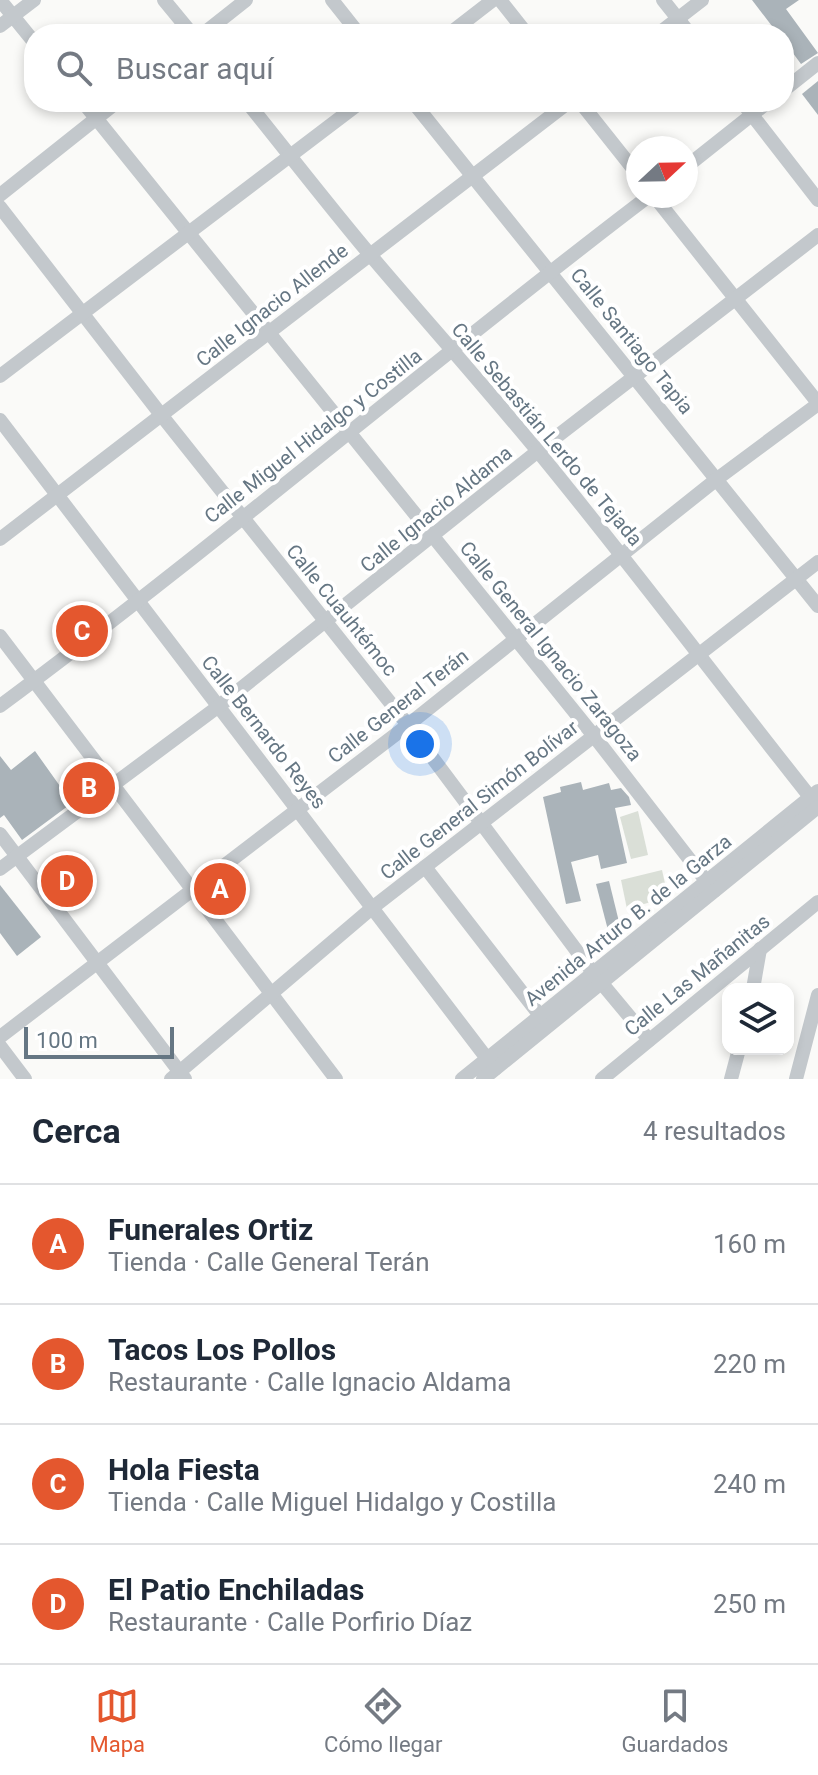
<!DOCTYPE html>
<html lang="es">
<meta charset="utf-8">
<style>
:root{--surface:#fff;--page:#f6f6f7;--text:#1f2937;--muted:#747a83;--line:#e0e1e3;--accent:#e4572e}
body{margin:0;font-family:Roboto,sans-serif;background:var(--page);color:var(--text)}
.controls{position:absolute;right:24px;bottom:24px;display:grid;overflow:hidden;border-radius:16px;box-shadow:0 4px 12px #0003}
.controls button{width:72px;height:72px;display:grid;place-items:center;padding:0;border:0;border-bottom:2px solid var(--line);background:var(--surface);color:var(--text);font:40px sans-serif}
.compass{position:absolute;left:626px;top:136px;width:72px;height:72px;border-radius:50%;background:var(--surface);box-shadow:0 4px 12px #0003;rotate:68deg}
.scale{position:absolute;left:24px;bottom:20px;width:150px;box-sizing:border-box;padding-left:8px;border:4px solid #657683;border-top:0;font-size:22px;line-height:28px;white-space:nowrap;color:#657683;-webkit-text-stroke:6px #fff;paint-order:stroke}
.you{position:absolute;left:420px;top:744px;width:28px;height:28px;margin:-20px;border:6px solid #fff;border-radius:50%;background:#1a73e8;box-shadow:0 0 0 12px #1a73e833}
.badge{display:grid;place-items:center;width:52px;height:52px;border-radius:50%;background:var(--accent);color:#fff;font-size:26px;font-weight:700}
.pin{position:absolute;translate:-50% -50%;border:4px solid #fff;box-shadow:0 2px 8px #0006}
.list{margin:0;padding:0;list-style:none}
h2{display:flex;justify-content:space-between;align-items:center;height:104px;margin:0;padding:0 32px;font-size:34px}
h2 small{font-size:26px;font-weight:400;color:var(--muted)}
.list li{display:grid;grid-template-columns:52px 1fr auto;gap:24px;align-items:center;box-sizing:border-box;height:120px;padding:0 32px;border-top:2px solid var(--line)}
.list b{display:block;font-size:30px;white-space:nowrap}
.list p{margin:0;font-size:26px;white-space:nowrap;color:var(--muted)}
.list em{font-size:26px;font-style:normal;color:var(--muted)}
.icon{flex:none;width:44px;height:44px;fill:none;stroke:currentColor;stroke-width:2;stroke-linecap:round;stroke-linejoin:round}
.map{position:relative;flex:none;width:818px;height:1079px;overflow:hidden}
.search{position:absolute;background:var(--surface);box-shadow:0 4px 12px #0003;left:24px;right:24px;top:24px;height:88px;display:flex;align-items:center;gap:20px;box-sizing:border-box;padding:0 28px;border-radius:32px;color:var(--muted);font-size:30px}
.sheet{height:584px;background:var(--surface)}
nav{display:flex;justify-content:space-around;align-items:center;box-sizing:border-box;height:112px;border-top:2px solid var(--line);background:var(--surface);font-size:22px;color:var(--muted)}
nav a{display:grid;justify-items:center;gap:4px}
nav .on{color:var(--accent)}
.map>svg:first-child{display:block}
.green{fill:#dadfd7}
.building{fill:#aab3b9}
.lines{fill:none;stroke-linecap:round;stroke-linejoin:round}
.minor{stroke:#c3c8cc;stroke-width:14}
.labels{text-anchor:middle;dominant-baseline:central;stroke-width:8;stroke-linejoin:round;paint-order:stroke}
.street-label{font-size:20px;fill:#657683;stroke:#fff}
</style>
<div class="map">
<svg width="818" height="1079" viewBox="0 0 818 1079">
<rect width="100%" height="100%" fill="#fafaf8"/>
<g class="green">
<path d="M638 811 648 855 631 859 620 817Z"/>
<path d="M662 870 668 897 627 909 621 880Z"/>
</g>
<g class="building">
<path d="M752 0H799L786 9 818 53 801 64 784 41V34H778Z"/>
<path d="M818 81V115L802 94Z"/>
<path d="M35 751 72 803 22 840 4 815 0 818V756L11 770Z"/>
<path d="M581 782 583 790 609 783 611 790 621 788 629 797 631 805 615 808 627 863 601 869 598 855 571 862 581 901 566 904 543 797 561 792 560 787Z"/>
<path d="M609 881 621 930 609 934 596 884Z"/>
<path d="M0 885 41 937 17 956 0 933Z"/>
</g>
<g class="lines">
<g class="minor">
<path d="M0 0 34 42"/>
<path d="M164 0 192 34"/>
<path d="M332 0 359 34"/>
<path d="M500 0 527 34"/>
<path d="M663 0 690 34"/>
<path d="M0 26 34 0"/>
<path d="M203 34 246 0"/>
<path d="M449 34 493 0"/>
<path d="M658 34 702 0"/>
<path d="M784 90 818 63"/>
<path d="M83 102 594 736 714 891"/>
<path d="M247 102C289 154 329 206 372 257 428 323 486 388 541 455 636 571 725 690 818 807"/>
<path d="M413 102 818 606"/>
<path d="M580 102 638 175"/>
<path d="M742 102 818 200"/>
<path d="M686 167 768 102"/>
<path d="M0 195 117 102"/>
<path d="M654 196 818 403"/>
<path d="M0 207 162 416 408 725 594 974 649 1040"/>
<path d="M0 376 361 102"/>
<path d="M0 420 495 1069"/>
<path d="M0 539 569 102"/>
<path d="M0 636 336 1079"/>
<path d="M0 706C221 542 430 362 649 196"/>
<path d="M0 834 185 1079"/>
<path d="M425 867 545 1022"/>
<path d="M0 869 219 706 538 451 818 235"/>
<path d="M753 989 760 949"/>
<path d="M0 1037 408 725 717 479 818 404"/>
<path d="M0 1046 25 1079"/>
<path d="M171 1079 372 908 818 562"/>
<path d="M462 1079 818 791"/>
<path d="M483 1079 818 807"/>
<path d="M602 1079 818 902"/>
<path d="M731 1079 739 1049"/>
<path d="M796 1079 818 995"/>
</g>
</g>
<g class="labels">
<g class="street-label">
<text transform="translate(272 305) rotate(-38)">Calle Ignacio Allende</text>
<text transform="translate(632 341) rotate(51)">Calle Santiago Tapia</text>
<text transform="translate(547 434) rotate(50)">Calle Sebastián Lerdo de Tejada</text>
<text transform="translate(313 436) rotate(-38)">Calle Miguel Hidalgo y Costilla</text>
<text transform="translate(436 509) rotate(-39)">Calle Ignacio Aldama</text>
<text transform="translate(342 610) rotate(51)">Calle Cuauhtémoc</text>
<text transform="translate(551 651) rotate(51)">Calle General Ignacio Zaragoza</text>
<text transform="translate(398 706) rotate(-38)">Calle General Terán</text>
<text transform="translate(264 732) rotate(52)">Calle Bernardo Reyes</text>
<text transform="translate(479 800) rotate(-38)">Calle General Simón Bolívar</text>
<text transform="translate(628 920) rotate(-39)">Avenida Arturo B. de la Garza</text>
<text transform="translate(697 975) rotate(-39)">Calle Las Mañanitas</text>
</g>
</g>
</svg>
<div class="controls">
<button><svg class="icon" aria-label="layers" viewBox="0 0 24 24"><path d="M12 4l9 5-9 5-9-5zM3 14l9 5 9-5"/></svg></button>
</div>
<svg class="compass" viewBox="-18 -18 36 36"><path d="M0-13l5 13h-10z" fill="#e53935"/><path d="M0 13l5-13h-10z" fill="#747a83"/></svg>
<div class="scale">100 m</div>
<div class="you"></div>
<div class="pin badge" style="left:220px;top:889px">A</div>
<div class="pin badge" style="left:89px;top:788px">B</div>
<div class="pin badge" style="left:82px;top:631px">C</div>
<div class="pin badge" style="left:67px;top:881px">D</div>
<div class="search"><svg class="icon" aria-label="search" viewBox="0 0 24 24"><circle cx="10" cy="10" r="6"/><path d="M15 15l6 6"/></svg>Buscar aquí</div>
</div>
<section class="sheet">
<h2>Cerca<small>4 resultados</small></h2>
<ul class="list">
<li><span class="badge">A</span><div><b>Funerales Ortiz</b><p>Tienda · Calle General Terán</p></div><em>160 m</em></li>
<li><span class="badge">B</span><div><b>Tacos Los Pollos</b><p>Restaurante · Calle Ignacio Aldama</p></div><em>220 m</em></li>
<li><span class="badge">C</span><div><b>Hola Fiesta</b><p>Tienda · Calle Miguel Hidalgo y Costilla</p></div><em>240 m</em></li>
<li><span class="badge">D</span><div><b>El Patio Enchiladas</b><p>Restaurante · Calle Porfirio Díaz</p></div><em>250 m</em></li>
</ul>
</section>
<nav>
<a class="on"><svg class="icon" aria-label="map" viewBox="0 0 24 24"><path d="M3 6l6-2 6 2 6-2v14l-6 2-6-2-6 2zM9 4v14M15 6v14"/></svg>Mapa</a>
<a><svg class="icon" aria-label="directions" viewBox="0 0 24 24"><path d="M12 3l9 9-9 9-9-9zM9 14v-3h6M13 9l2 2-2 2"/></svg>Cómo llegar</a>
<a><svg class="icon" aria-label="saved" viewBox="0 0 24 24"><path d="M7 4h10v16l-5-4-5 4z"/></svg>Guardados</a>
</nav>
